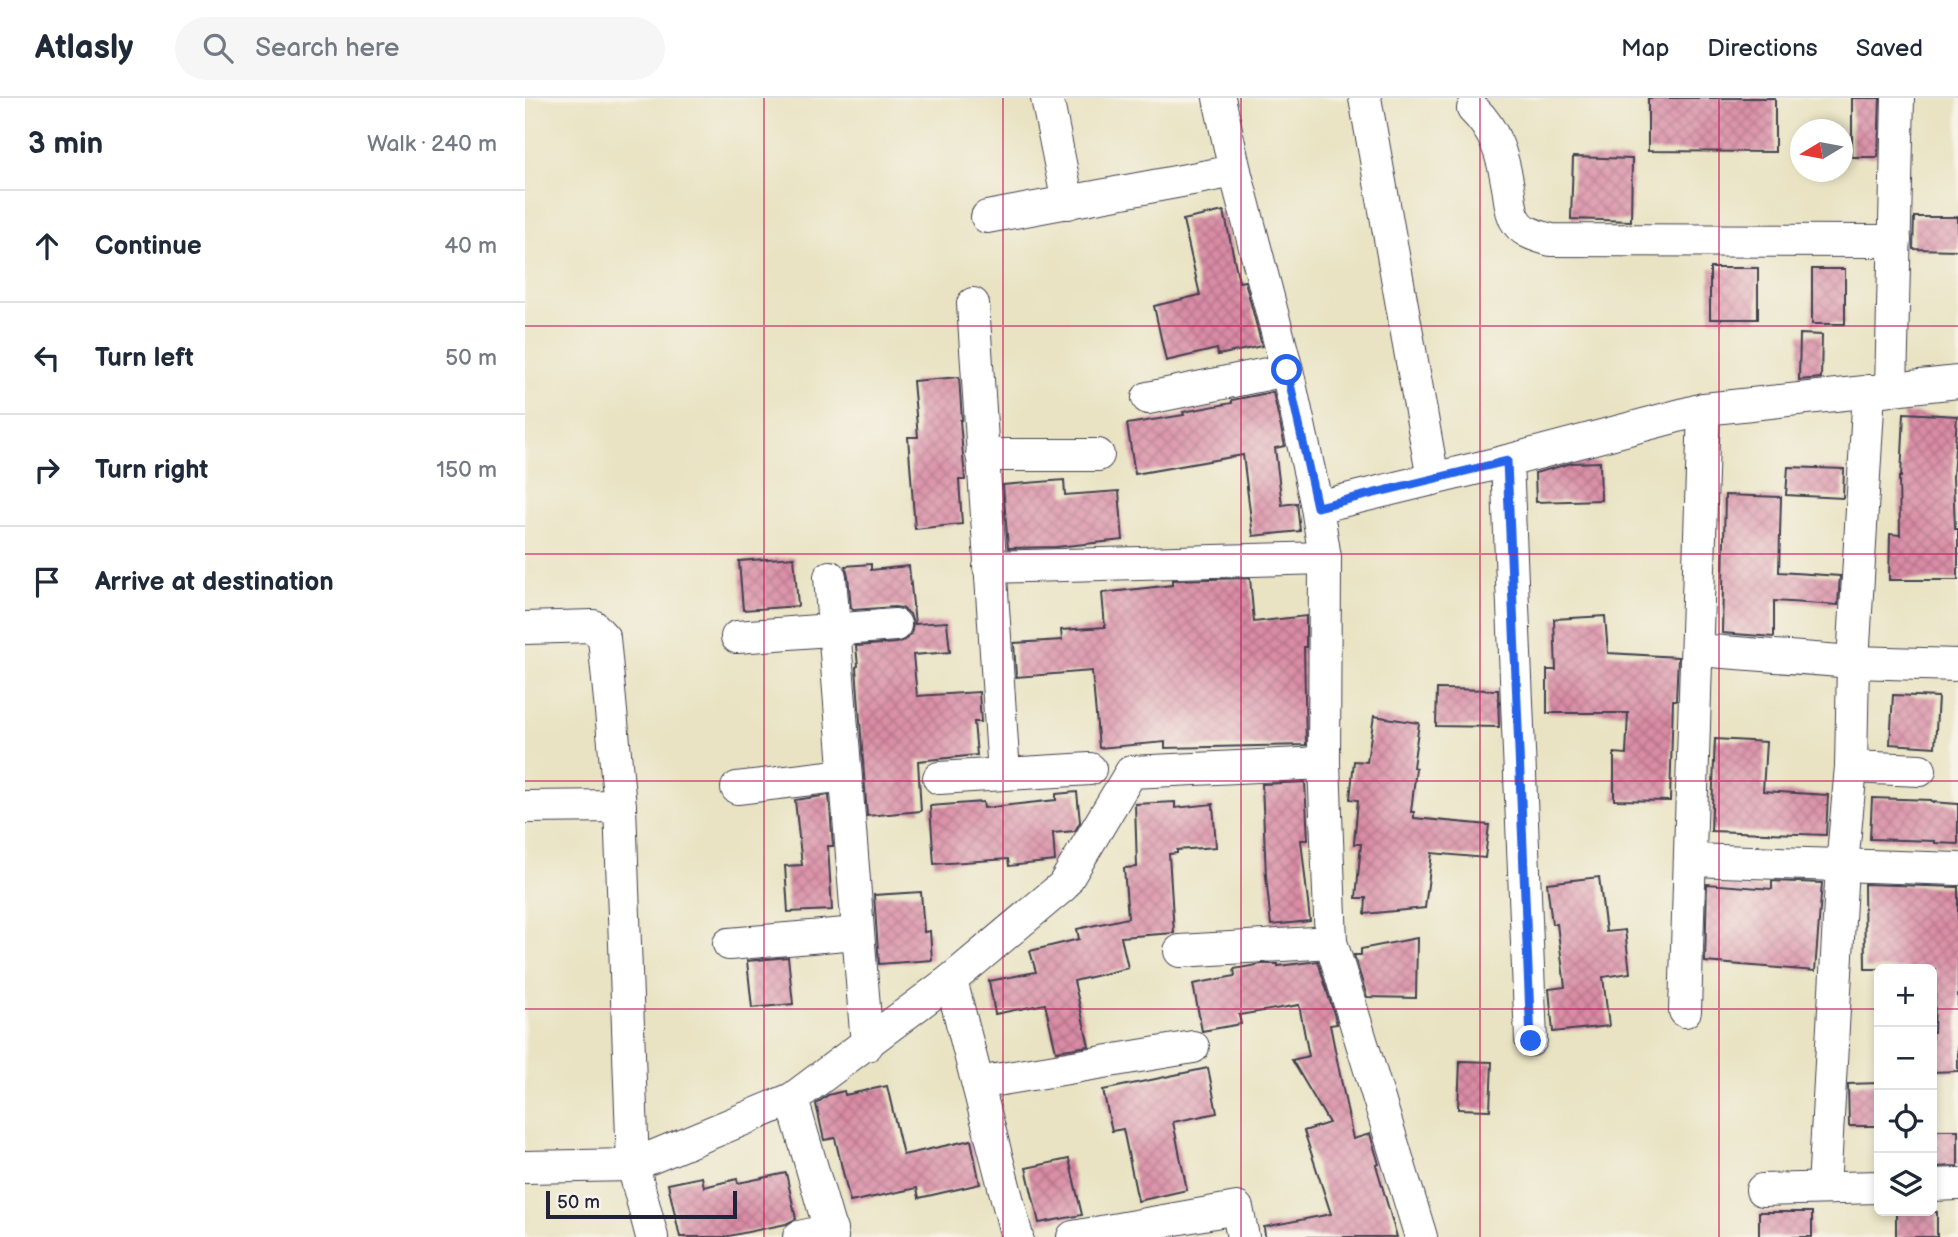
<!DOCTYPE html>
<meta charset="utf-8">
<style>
:root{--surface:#fff;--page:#f6f6f7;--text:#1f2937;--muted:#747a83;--line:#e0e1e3}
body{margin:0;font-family:"Balsamiq Sans",sans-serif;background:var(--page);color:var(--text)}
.controls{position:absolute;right:21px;bottom:21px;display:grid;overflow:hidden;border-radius:10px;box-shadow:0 4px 10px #0003}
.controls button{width:63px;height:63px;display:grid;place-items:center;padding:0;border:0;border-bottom:2px solid var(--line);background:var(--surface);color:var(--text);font:35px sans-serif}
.compass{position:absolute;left:1265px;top:21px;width:63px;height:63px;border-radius:50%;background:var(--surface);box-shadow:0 4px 10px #0003;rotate:260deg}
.scale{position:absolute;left:21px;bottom:18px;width:191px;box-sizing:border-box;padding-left:7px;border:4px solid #22223b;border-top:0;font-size:19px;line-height:24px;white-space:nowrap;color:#22223b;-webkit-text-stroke:5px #f7f3e8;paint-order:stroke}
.stop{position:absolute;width:21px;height:21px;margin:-16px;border:5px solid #2563eb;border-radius:50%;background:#fff}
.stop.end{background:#2563eb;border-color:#fff;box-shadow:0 2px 7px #0008}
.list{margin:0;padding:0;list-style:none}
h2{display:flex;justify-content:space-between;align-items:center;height:91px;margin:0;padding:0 28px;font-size:30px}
h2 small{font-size:23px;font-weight:400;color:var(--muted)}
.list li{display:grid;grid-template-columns:46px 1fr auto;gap:21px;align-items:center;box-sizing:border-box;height:112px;padding:0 28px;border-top:2px solid var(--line)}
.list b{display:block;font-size:26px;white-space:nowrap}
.list em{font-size:23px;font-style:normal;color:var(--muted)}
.icon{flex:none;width:38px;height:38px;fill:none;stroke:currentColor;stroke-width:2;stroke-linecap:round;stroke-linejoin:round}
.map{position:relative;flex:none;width:1433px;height:1139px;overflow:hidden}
header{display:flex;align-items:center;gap:42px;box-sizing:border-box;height:98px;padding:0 35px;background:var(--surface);border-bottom:2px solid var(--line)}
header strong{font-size:33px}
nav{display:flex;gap:38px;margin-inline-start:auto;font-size:24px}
.search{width:490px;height:63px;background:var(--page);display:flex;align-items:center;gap:18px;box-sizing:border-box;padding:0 24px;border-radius:38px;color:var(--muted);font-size:26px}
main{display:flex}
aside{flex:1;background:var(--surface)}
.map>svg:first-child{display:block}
.building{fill:url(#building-cross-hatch)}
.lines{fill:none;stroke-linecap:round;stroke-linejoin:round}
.minor-casing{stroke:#403f4f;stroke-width:34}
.minor{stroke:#fff;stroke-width:32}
.route{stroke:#2563eb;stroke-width:9}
.grid{fill:none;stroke:#c2185b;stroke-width:2;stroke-opacity:0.55}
</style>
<header>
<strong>Atlasly</strong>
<div class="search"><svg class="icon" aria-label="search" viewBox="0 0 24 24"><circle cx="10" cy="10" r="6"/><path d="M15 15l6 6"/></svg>Search here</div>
<nav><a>Map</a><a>Directions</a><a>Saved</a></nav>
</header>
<main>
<aside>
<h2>3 min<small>Walk · 240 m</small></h2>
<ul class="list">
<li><svg class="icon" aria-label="ahead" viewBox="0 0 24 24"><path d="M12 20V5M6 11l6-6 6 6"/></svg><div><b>Continue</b></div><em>40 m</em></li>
<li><svg class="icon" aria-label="left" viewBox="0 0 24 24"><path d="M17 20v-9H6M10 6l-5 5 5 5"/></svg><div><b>Turn left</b></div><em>50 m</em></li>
<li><svg class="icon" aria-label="right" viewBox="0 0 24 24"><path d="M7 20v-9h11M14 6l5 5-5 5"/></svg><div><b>Turn right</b></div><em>150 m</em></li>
<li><svg class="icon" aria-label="arrive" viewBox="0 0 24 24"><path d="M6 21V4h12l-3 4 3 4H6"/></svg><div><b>Arrive at destination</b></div></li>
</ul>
</aside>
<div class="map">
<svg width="1433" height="1139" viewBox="0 0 1433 1139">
<defs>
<pattern id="building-cross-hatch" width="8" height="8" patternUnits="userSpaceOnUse" patternTransform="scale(1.75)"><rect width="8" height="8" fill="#da8ca5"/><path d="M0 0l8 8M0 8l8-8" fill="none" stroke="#b07288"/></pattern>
</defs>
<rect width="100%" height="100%" fill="#f7f3e8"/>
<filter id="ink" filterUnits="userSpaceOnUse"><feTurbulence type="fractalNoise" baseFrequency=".0143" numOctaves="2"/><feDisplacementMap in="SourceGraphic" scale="14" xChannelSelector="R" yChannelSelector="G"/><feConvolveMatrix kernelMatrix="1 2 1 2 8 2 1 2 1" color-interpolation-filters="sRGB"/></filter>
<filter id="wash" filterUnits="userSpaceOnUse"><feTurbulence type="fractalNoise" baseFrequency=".00686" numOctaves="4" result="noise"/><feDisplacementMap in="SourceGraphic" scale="28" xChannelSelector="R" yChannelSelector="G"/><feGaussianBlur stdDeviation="1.57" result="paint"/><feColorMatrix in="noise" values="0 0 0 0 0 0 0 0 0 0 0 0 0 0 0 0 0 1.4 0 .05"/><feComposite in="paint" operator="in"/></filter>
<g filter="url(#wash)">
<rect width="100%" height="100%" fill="#e9e3c3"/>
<g id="blocks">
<g class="building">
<path d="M1123 0H1250V54L1123 53Z"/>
<path d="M1327 0H1355L1353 59H1327Z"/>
<path d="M1048 59 1107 61 1106 123 1046 121Z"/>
<path d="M699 113 714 184 720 183 737 248 693 257 692 251 641 263 629 208 675 197 658 122Z"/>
<path d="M1389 119H1433V152L1388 151Z"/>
<rect x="1185" y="170" width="48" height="51"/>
<rect x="1287" y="171" width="33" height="55"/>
<path d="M1275 236 1297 237 1296 280 1274 282Z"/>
<path d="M434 279 437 322H435L440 382H434L437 426 390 431 383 339H393L388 283Z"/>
<path d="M748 294 760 348 750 350 757 407 772 405 775 433 728 438 718 357 610 376 602 326 659 317 658 314 707 305V302Z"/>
<path d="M1379 315 1432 318 1428 379 1430 431H1433V482H1364L1365 436 1375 437 1374 379H1376Z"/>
<path d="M1075 364 1076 402 1011 404 1010 375 1047 365Z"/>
<path d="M1263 369 1319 371 1318 400 1261 397Z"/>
<path d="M539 382 540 397 594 393 598 442 531 449 483 450 478 387Z"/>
<path d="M1200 397 1256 399 1254 474 1315 478 1313 507 1249 503V539L1197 535Z"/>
<path d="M269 459 273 508 218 512 214 463Z"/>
<path d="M346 466V472L384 468 390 526 422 524 425 554 388 557 392 598 454 594 456 624H449L452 657 393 663 396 713 342 718 331 569 333 568 331 548 371 545 380 542 386 536 388 526 385 516 377 510 369 509 328 512 326 510 323 478 320 468Z"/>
<path d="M725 480 729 524 781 518V549H779L781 647 640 650V644L574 650 567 573 491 579 489 545 537 542 536 532 580 529 577 495 647 487V482Z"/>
<path d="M1080 518 1083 555 1153 559 1151 602H1148L1145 703 1089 702V655L1101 656 1103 615H1022V572H1031L1029 521Z"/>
<path d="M912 591 973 592 974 629 911 628Z"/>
<path d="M1368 597 1413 599 1410 649 1365 646Z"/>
<path d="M849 618 894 625 888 669 891 670 886 714H889V720L964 727 960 760 907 755 900 810 840 816 841 800H831L836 746H829L833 702 825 701 829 663 842 664Z"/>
<path d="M1190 641 1241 644 1238 693 1303 697 1301 737 1186 733Z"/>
<path d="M780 684 783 742H776L785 823 746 827 741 778 737 686Z"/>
<path d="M552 694 555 724 550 733 528 735 530 763 484 768 483 761 409 766 405 708 458 704 459 710 531 702V696Z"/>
<path d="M304 697 308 748H303L307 812 263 814 260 768 277 767 270 702Z"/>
<path d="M1347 700 1406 702V704L1433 706V746L1410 745V743L1345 741Z"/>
<path d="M650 704V710L688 706 691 749 652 752V755L644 756 649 835 596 839 603 870 549 883 564 948 531 953 520 906 470 916 464 883 511 874 505 853 554 841 552 831 603 820 599 770 612 769 610 706Z"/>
<path d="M1074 779 1081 834 1100 832 1105 875 1078 879 1084 928 1028 934 1024 891 1040 889 1032 826H1027L1022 785Z"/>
<path d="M1247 783 1297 785 1290 873 1180 864 1182 786 1247 791Z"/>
<path d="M1339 786 1433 789V973L1407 974V934H1409L1411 871H1340Z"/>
<path d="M396 794 399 834 405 833 407 862 354 866 349 797Z"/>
<path d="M892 840 891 900 842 899 829 857H836V851Z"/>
<path d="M263 859 268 906 227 910 222 863Z"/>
<path d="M793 863 812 926 805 927 828 1041 845 1036 854 1066 851 1067 872 1139H740L739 1129 806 1116 779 1033 804 1025 767 962 784 958 774 907 714 917 716 926 677 933 668 886 710 878 709 871 737 866H753V868Z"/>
<path d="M935 963 967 964 965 1012 933 1011Z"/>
<path d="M683 970 692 1015 648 1024 662 1092 613 1103 598 1031 587 1033 578 992Z"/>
<path d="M1354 985V1028H1324L1323 986Z"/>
<path d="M362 988 378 1057 446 1042 455 1086 394 1100 392 1090 325 1104 310 1040 299 1042 291 1006 303 997 319 993 320 997Z"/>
<path d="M1407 1032H1433V1068L1407 1069Z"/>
<path d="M544 1061 557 1117 514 1125 501 1070Z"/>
<path d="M261 1075 271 1121 261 1126 199 1139H155L143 1086 177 1079 179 1089 212 1081 213 1085Z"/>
<rect x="1234" y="1114" width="53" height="25"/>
<rect x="1371" y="1114" width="41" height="25"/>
</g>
</g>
</g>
<g filter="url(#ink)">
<use href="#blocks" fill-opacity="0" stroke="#403f4f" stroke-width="2"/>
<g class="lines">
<g class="minor-casing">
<g id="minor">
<path d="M522 0 543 105"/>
<path d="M694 0 710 73 762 272 792 409 800 460 799 665 806 844 896 1139"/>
<path d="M840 0 908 381"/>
<path d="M948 11C971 33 978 59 983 89 985 99 985 112 990 121 997 135 1013 138 1026 142L1370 143"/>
<path d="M462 119 710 73"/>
<path d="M448 206 479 676"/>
<path d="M1366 291 1373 0"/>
<path d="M623 300 762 272"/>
<path d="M457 357H573"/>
<path d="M982 363 1006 942"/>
<path d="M792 409 982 363 1179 311 1433 284"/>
<path d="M464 469 800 460"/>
<path d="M305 479 342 947"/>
<path d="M0 530 68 528 79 540 95 708 108 1067 127 1139"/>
<path d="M212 539 370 527"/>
<path d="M1173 552 1328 564 1433 567"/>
<path d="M1326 669 1395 672"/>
<path d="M414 680 565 671"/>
<path d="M212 690 320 677"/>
<path d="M0 709 95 708"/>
<path d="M1166 762 1433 771"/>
<path d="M204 846 332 835"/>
<path d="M655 853 806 844"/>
<path d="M426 882 492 1139"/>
<path d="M1160 913 1179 311"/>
<path d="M453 985 668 949"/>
<path d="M0 1069 108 1067 267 1001"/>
<path d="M1407 1087 1433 1086"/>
<path d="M1299 1090 1317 768 1326 669 1328 564 1344 293"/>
<path d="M1237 1092 1354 1089"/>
<path d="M274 1139 306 1132"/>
<path d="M307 1139 267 1001 426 882 538 788 606 674 799 665"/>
<path d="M548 1139 712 1110 718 1139"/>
</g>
</g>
<use href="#minor" class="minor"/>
</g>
</g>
<g class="lines" filter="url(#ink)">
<path class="route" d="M762 272 792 409 982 363 1006 943"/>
</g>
<path class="grid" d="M239 0V1139M478 0V1139M716 0V1139M955 0V1139M1194 0V1139M0 228H1433M0 456H1433M0 683H1433M0 911H1354M1407 911H1433"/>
</svg>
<div class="controls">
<button>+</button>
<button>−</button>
<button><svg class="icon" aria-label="locate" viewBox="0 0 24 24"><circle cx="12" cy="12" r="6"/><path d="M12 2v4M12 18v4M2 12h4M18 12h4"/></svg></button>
<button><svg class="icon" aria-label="layers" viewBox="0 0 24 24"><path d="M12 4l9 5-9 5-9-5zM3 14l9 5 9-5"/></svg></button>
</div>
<svg class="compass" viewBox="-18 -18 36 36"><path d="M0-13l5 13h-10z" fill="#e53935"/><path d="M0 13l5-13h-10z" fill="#747a83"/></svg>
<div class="scale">50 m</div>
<div class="stop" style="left:762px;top:272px"></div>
<div class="stop end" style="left:1006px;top:943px"></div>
</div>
</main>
